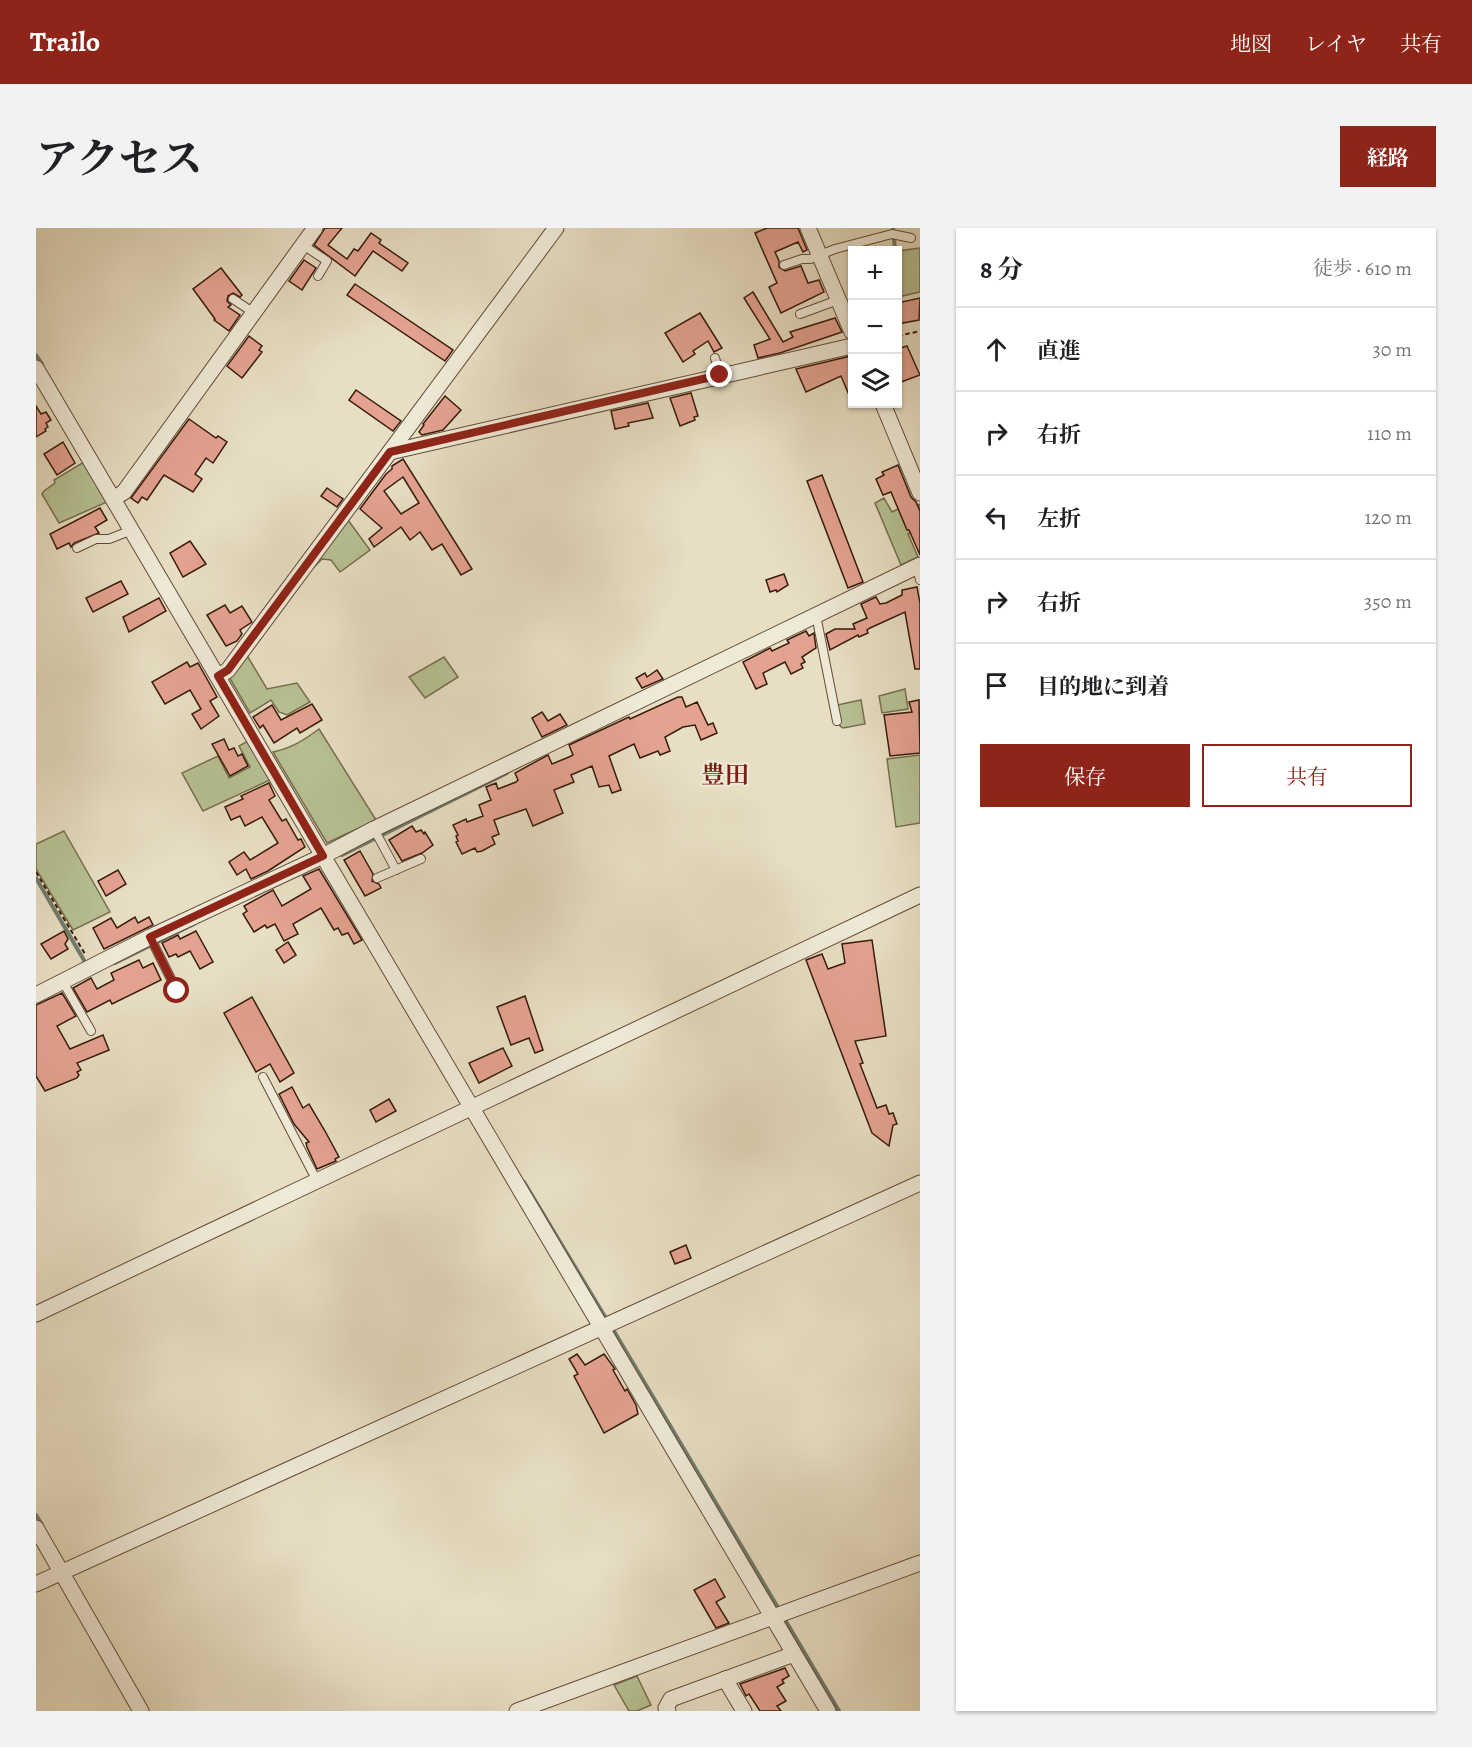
<!DOCTYPE html>
<html lang="ja">
<meta charset="utf-8">
<style>
:root{--surface:#fff;--page:#f2f2f2;--text:#202124;--muted:#757577;--line:#e0e0e0;--accent:#8f2418}
body{margin:0;font-family:Alegreya,"Noto Serif JP",serif;background:var(--page);color:var(--text)}
.controls{position:absolute;right:18px;top:18px;display:grid;overflow:hidden;border-radius:0px;box-shadow:0 2px 4px #0004}
.controls button{width:54px;height:54px;display:grid;place-items:center;padding:0;border:0;border-bottom:2px solid var(--line);background:var(--surface);color:var(--text);font:30px sans-serif}
.stop{position:absolute;width:18px;height:18px;margin:-14px;border:4px solid #8f2418;border-radius:50%;background:#fff}
.stop.end{background:#8f2418;border-color:#fff;box-shadow:0 2px 6px #0008}
.list{margin:0;padding:0;list-style:none}
h2{display:flex;justify-content:space-between;align-items:center;height:78px;margin:0;padding:0 24px;font-size:26px}
h2 small{font-size:20px;font-weight:400;color:var(--muted)}
.list li{display:grid;grid-template-columns:39px 1fr auto;gap:18px;align-items:center;box-sizing:border-box;height:84px;padding:0 24px;border-top:2px solid var(--line)}
.list b{display:block;font-size:22px;white-space:nowrap}
.list em{font-size:20px;font-style:normal;color:var(--muted)}
.actions{display:flex;gap:12px;padding:18px 24px}
.actions a{flex:1;padding:14px 0;border:2px solid var(--accent);border-radius:0px;text-align:center;font-size:21px;color:var(--accent)}
.actions .main{background:var(--accent);color:#fff}
.icon{flex:none;width:33px;height:33px;fill:none;stroke:currentColor;stroke-width:2;stroke-linecap:round;stroke-linejoin:round}
.map{position:relative;flex:none;width:884px;height:1483px;overflow:hidden;border-radius:0px}
header{display:flex;align-items:center;gap:36px;box-sizing:border-box;height:84px;padding:0 30px;background:var(--accent);color:#fff}
header strong{font-size:28px}
nav{display:flex;gap:33px;margin-inline-start:auto;font-size:21px}
.intro{display:flex;align-items:center;justify-content:space-between;box-sizing:border-box;height:144px;padding:0 36px}
h1{margin:0;font-size:42px}
.button{padding:15px 27px;border-radius:0px;background:var(--accent);color:#fff;font-size:21px;font-weight:700}
main{display:flex;gap:36px;padding:0 36px}
aside{flex:1;background:var(--surface);border-radius:0px;box-shadow:0 2px 4px #0004}
.map>svg:first-child{display:block}
.green{fill:#b6c193;stroke:#776e4e;stroke-width:1.5}
.lines{fill:none;stroke-linecap:round;stroke-linejoin:round}
.stream{stroke:#717c6d;stroke-width:4}
.building{fill:#e4a291;stroke:#381c09;stroke-width:1.5;fill-rule:evenodd}
.service-casing{stroke:#644c38;stroke-width:10}
.minor-casing{stroke:#644c38;stroke-width:17}
.path{stroke:#381c09;stroke-width:2;stroke-dasharray:4.5 3;stroke-linecap:butt}
.service{stroke:#efead8;stroke-width:8}
.minor{stroke:#efead8;stroke-width:15}
.route{stroke:#8f2418;stroke-width:8}
.labels{text-anchor:middle;dominant-baseline:central;stroke-width:4.5;stroke-linejoin:round;paint-order:stroke}
.quarter-label{font-size:24px;font-weight:bold;fill:#7a1f14;stroke:#efead8}
</style>
<header>
<strong>Trailo</strong>
<nav><a>地図</a><a>レイヤ</a><a>共有</a></nav>
</header>
<div class="intro"><h1>アクセス</h1><a class="button">経路</a></div>
<main>
<div class="map">
<svg width="884" height="1483" viewBox="0 0 884 1483">
<rect width="100%" height="100%" fill="#e7dec3"/>
<filter id="stains"><feTurbulence type="fractalNoise" baseFrequency=".00333" numOctaves="4"/><feColorMatrix values="0 0 0 0 .2 0 0 0 0 .09 0 0 0 0 .02 0 0 0 .5 -.17"/></filter>
<radialGradient id="worn" r=".72"><stop offset=".6" stop-color="#630" stop-opacity="0"/><stop offset="1" stop-color="#630" stop-opacity=".3"/></radialGradient>
<g class="green">
<path d="M884 20V64L862 69V23Z"/>
<path d="M48 234 71 274 23 295 6 266 8 263 19 255 18 252Z"/>
<path d="M848 270 856 284 868 278 871 282 884 276V301L872 306 882 329 865 337 839 275Z"/>
<path d="M312 292 334 322 304 344 295 332 286 331 278 339H274Z"/>
<path d="M209 424 231 461 261 455 274 474 251 487 243 484 235 472 214 485 192 447Z"/>
<path d="M408 429 422 449 389 470 373 449Z"/>
<path d="M869 461 872 481 846 485 843 468Z"/>
<path d="M825 472 829 496 807 500 804 498 801 477Z"/>
<path d="M283 501 340 592 291 615 237 524C256 520 268 512 283 501Z"/>
<path d="M212 513 234 552 167 583 146 545 182 528 193 550 214 539 203 518Z"/>
<path d="M884 527V595L860 599 851 531Z"/>
<path d="M28 603 74 684 37 702 0 641V616Z"/>
<path d="M601 1448 615 1477 601 1483H593L578 1457Z"/>
</g>
<g class="lines">
<g class="stream">
<path d="M857 0 859 22"/>
<path d="M862 58 863 78"/>
<path d="M0 127 6 136"/>
<path d="M306 627 471 545"/>
<path d="M0 650 49 734"/>
<path d="M79 735 158 696"/>
<path d="M488 954 571 1092"/>
<path d="M575 1098 744 1383"/>
<path d="M0 1287 6 1297"/>
<path d="M748 1390 803 1483"/>
</g>
</g>
<g class="building">
<path d="M289 0H306L292 17 311 31 318 21 322 23 335 5 345 12 343 15 372 35 366 43 337 23 319 48 278 17Z"/>
<path d="M731 0H762L771 22 767 24 762 14 739 24 743 33V39L749 43 765 38 772 55 783 52 788 64 745 85 733 59 741 55 719 5Z"/>
<path d="M268 32 280 40 266 62 253 53Z"/>
<path d="M185 40 206 67 204 69 197 65 192 68 191 73 195 77 192 79 204 87 193 103 178 92 179 91 157 61Z"/>
<path d="M319 56 417 122 409 133 311 67Z"/>
<path d="M717 64 747 114 757 109 754 104 799 90 806 104 744 125 722 130 718 117 734 111 708 70Z"/>
<path d="M884 70 883 92 861 96V75Z"/>
<path d="M664 85 686 120 678 124 672 113 657 123 659 126 647 134 629 105Z"/>
<path d="M213 108 226 118 223 122 226 124 206 150 191 138Z"/>
<path d="M871 118 884 147 865 154 861 145V121Z"/>
<path d="M815 128 816 132V174L805 148 770 164 760 141Z"/>
<path d="M320 162 365 193 357 203 313 172Z"/>
<path d="M655 165 662 188 658 189 659 192 644 198 634 170Z"/>
<path d="M409 168 425 182 407 202 386 207 383 204 388 197 387 196Z"/>
<path d="M612 175 617 190 592 195 593 198 579 201 575 183Z"/>
<path d="M0 178 5 186 10 184 15 192 10 195 12 199 9 201 10 203 0 209Z"/>
<path d="M153 191 180 210 182 208 191 214 177 235 170 230 159 246 166 251 157 264 128 247 111 272 106 269 102 275 95 270Z"/>
<path d="M27 214 39 235 21 247 8 226Z"/>
<path d="M367 231 436 341 425 347 406 316 396 322 384 304 374 312 365 299 338 319 333 311 346 300 324 281 350 246 356 241V238ZM367 249 383 275 365 286 348 263Z"/>
<path d="M862 237 875 269 880 274 884 283V327L873 302H871L855 264 847 267 840 251 848 247 846 244Z"/>
<path d="M786 247 827 354 812 360 771 253Z"/>
<path d="M291 260 307 271 301 279 285 268Z"/>
<path d="M64 280 71 292 59 299 63 305 38 315 35 319 33 315 21 321 14 306Z"/>
<path d="M154 313 170 336 147 349 134 325Z"/>
<path d="M748 346 752 357 741 364 740 362 734 364 730 352Z"/>
<path d="M85 353 92 366 57 384 50 370Z"/>
<path d="M881 359 884 375V441H879L869 384 834 400 831 402 832 405 823 409 822 407 794 422 790 406 799 401H819L817 396 831 390 825 376 840 369 844 376 850 375 866 367V362Z"/>
<path d="M123 370 130 383 93 404 87 389Z"/>
<path d="M189 377 194 385 206 378 216 394 204 402 206 406 201 413 190 418 171 387Z"/>
<path d="M770 403 773 408 778 405 780 420 766 429 769 434 765 436 767 440 755 446 749 434 727 445 731 456 720 461 707 434 734 420 736 423 753 415 751 412Z"/>
<path d="M151 434 154 439 162 435 181 469 174 473 183 488 165 501 156 486 165 481 154 462 129 476 116 454Z"/>
<path d="M621 442 627 451 606 460 600 450 609 445 611 449Z"/>
<path d="M642 469H646L650 479 661 474 672 497 677 495 681 505 665 512 659 497 647 499 629 509 634 523 624 527 622 523 604 530 598 516 573 528 585 562 576 565 573 557 563 559 556 538 535 547 538 554 518 562 527 585 497 598 490 581 458 592 463 606 456 609 459 616 446 623 441 624 439 620 426 626 420 614 422 613 420 608 422 607 417 597 430 591 431 594 447 588 443 577 455 572 450 559 460 555 462 561 480 554 482 552 479 545 512 527 516 536 533 529 537 527 533 517 593 489 594 491Z"/>
<path d="M883 472 884 525 854 528 848 487 876 484 873 474Z"/>
<path d="M276 476 286 492 264 505 261 500 238 515 227 497 224 500 217 489 236 477 245 492Z"/>
<path d="M506 484 512 493 524 486 531 497 506 509 496 490Z"/>
<path d="M188 511 193 522 198 520 202 528 206 526 212 538 194 548 176 516Z"/>
<path d="M233 555 239 568 233 572 246 593 250 591 262 612 265 611 269 619 232 643 215 651 210 641 201 647 193 634 208 624 214 632 242 615 226 589 209 598 204 588 195 592 189 579 207 571 205 568Z"/>
<path d="M376 598 380 604 385 602 388 606 389 604 397 617 386 625 366 633 353 612Z"/>
<path d="M324 623 337 646 336 653 343 656 345 660 329 668 308 632Z"/>
<path d="M283 641 326 712 318 716 312 705 306 707 302 700 298 702 285 680 257 696 262 706 248 713 239 696 231 700 229 697 218 704 207 686 211 683 208 678 237 662 246 678 275 661 267 648Z"/>
<path d="M82 642 90 656 70 668 62 653Z"/>
<path d="M99 689 102 695 113 689 117 697 68 721 57 700 75 690 81 700Z"/>
<path d="M28 703 32 711 29 716 32 721 15 731 5 716Z"/>
<path d="M160 703 177 734 164 741 154 723 142 729 140 726 133 729 126 715 142 707 144 711Z"/>
<path d="M836 712 850 808 819 813 827 835 824 836 841 880 850 877 853 886 857 885 861 896 857 897 853 918 836 905 770 732 786 726 792 741 809 735 806 716Z"/>
<path d="M252 714 260 727 248 735 240 722Z"/>
<path d="M103 732 107 740 117 735 125 752 76 776 74 772 51 784 37 760 55 750 61 761 78 752 75 745Z"/>
<path d="M26 765 40 788 21 798 34 821 67 807 73 822 41 835 45 842 41 844 43 847 41 850 9 863 0 848V777Z"/>
<path d="M489 768 507 822 499 825 493 810 475 817 461 779Z"/>
<path d="M216 769 258 845 244 854 234 836 220 844 188 785Z"/>
<path d="M467 820 476 838 443 855 433 835Z"/>
<path d="M256 859 267 880 273 876 289 903 303 929 299 931 300 933 281 941 271 919 270 915 273 914 258 896 243 866Z"/>
<path d="M353 871 360 883 340 894 334 882Z"/>
<path d="M650 1017 655 1030 639 1036 634 1024Z"/>
<path d="M541 1126 549 1137 568 1126 579 1141 577 1142 589 1163 591 1161 600 1177 602 1186 568 1205 538 1148 542 1146 533 1131Z"/>
<path d="M679 1351 689 1369 680 1374 693 1395 680 1400 658 1362Z"/>
<path d="M749 1440 753 1448 746 1452 748 1455 741 1459 750 1473 741 1478 745 1483H724L713 1466 710 1468 704 1456Z"/>
</g>
<g class="lines">
<g class="service-casing">
<g id="service">
<path d="M267 17 291 33 282 48"/>
<path d="M748 37 766 31H774L799 21 856 6 875 10"/>
<path d="M197 71 218 85"/>
<path d="M764 86 802 72"/>
<path d="M679 130 684 147"/>
<path d="M41 320 60 311H73L96 302"/>
<path d="M881 339 884 352"/>
<path d="M780 387 801 493"/>
<path d="M338 601 360 642"/>
<path d="M341 650 385 631"/>
<path d="M114 709 141 763"/>
<path d="M27 754 55 803"/>
<path d="M227 849 281 953"/>
</g>
</g>
<g class="minor-casing">
<g id="minor">
<path d="M772 0 816 104"/>
<path d="M0 140 287 628 114 709 0 767"/>
<path d="M847 176 884 265"/>
<path d="M354 224 816 118"/>
<path d="M77 271 88 264 279 0"/>
<path d="M182 449 192 442 520 0"/>
<path d="M0 1086 884 667"/>
<path d="M0 1300 105 1483"/>
<path d="M0 1356 884 955"/>
<path d="M689 1451 708 1483"/>
<path d="M481 1483 884 1335"/>
<path d="M632 1483 630 1480 635 1471 758 1426"/>
<path d="M792 1483 287 628 338 601 884 337"/>
</g>
</g>
<g class="path">
<path d="M862 108 884 103"/>
<path d="M0 644 49 726"/>
</g>
<use href="#service" class="service"/>
<use href="#minor" class="minor"/>
</g>
<g class="lines">
<path class="route" d="M141 763 114 709 287 628 182 448 192 442 354 224 684 147"/>
</g>
<g class="labels">
<g class="quarter-label">
<text x="689" y="547">豊田</text>
</g>
</g>
<rect width="100%" height="100%" filter="url(#stains)"/>
<rect width="100%" height="100%" fill="url(#worn)"/>
</svg>
<div class="controls">
<button>+</button>
<button>−</button>
<button><svg class="icon" aria-label="layers" viewBox="0 0 24 24"><path d="M12 4l9 5-9 5-9-5zM3 14l9 5 9-5"/></svg></button>
</div>
<div class="stop" style="left:141px;top:763px"></div>
<div class="stop end" style="left:684px;top:147px"></div>
</div>
<aside>
<h2>8 分<small>徒歩 · 610 m</small></h2>
<ul class="list">
<li><svg class="icon" aria-label="ahead" viewBox="0 0 24 24"><path d="M12 20V5M6 11l6-6 6 6"/></svg><div><b>直進</b></div><em>30 m</em></li>
<li><svg class="icon" aria-label="right" viewBox="0 0 24 24"><path d="M7 20v-9h11M14 6l5 5-5 5"/></svg><div><b>右折</b></div><em>110 m</em></li>
<li><svg class="icon" aria-label="left" viewBox="0 0 24 24"><path d="M17 20v-9H6M10 6l-5 5 5 5"/></svg><div><b>左折</b></div><em>120 m</em></li>
<li><svg class="icon" aria-label="right" viewBox="0 0 24 24"><path d="M7 20v-9h11M14 6l5 5-5 5"/></svg><div><b>右折</b></div><em>350 m</em></li>
<li><svg class="icon" aria-label="arrive" viewBox="0 0 24 24"><path d="M6 21V4h12l-3 4 3 4H6"/></svg><div><b>目的地に到着</b></div></li>
</ul>
<div class="actions"><a class="main">保存</a><a>共有</a></div>
</aside>
</main>
